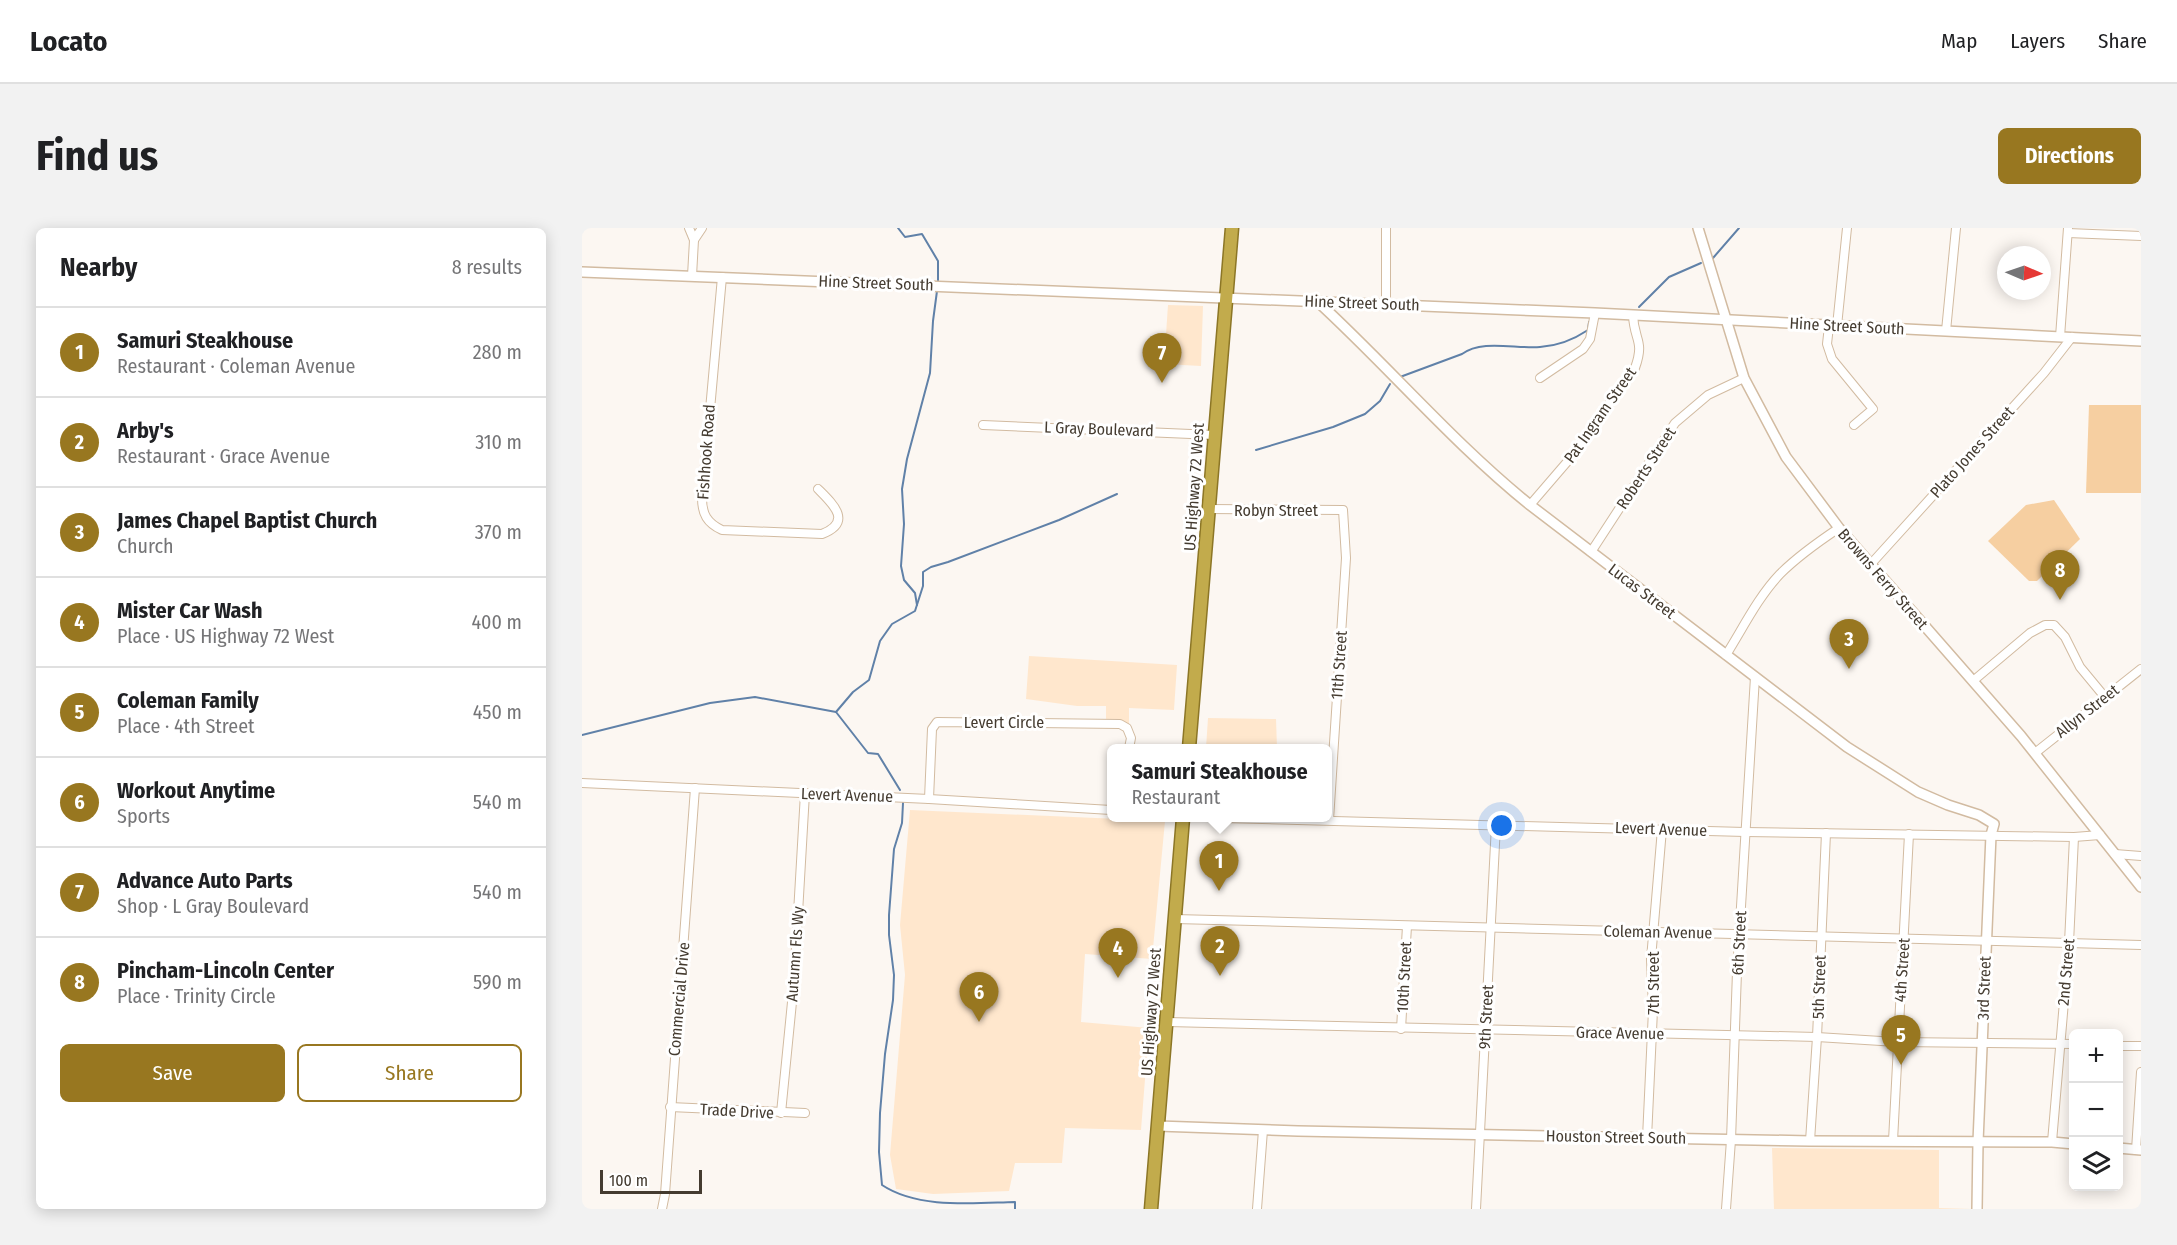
<!DOCTYPE html>
<meta charset="utf-8">
<style>
:root{--surface:#fff;--page:#f2f2f2;--text:#202124;--muted:#757577;--line:#e0e0e0;--accent:#987720}
body{margin:0;font-family:"Fira Sans Condensed",sans-serif;background:var(--page);color:var(--text)}
.controls{position:absolute;right:18px;bottom:18px;display:grid;overflow:hidden;border-radius:9px;box-shadow:0 3px 15px #0003}
.controls button{width:54px;height:54px;display:grid;place-items:center;padding:0;border:0;border-bottom:2px solid var(--line);background:var(--surface);color:var(--text);font:30px sans-serif}
.compass{position:absolute;left:1415px;top:18px;width:54px;height:54px;border-radius:50%;background:var(--surface);box-shadow:0 3px 15px #0003;rotate:92deg}
.scale{position:absolute;left:18px;bottom:15px;width:102px;box-sizing:border-box;padding-left:6px;border:3px solid #443b30;border-top:0;font-size:16px;line-height:21px;white-space:nowrap;color:#443b30;-webkit-text-stroke:4px #fff;paint-order:stroke}
.you{position:absolute;left:920px;top:598px;width:21px;height:21px;margin:-15px;border:4px solid #fff;border-radius:50%;background:#1a73e8;box-shadow:0 0 0 9px #1a73e833}
.badge{display:grid;place-items:center;width:39px;height:39px;border-radius:50%;background:var(--accent);color:#fff;font-size:20px;font-weight:700}
.pin{position:absolute;translate:-50% -50px;filter:drop-shadow(0 2px 3px #0008)}
.pin::after{content:'';position:absolute;top:32px;width:21px;height:18px;background:inherit;clip-path:polygon(0 0,100% 0,50% 100%)}
.popup{position:absolute;left:525px;top:516px;width:225px;height:78px;box-sizing:border-box;display:grid;place-content:center;border-radius:9px;background:var(--surface);filter:drop-shadow(0 2px 4px #0005);font-size:20px;white-space:nowrap;color:var(--muted)}
.popup b{font-size:22px;color:var(--text)}
.popup::after{content:'';position:absolute;left:50%;top:100%;margin-left:-12px;border:12px solid transparent;border-top-color:var(--surface)}
.list{margin:0;padding:0;list-style:none}
h2{display:flex;justify-content:space-between;align-items:center;height:78px;margin:0;padding:0 24px;font-size:26px}
h2 small{font-size:20px;font-weight:400;color:var(--muted)}
.list li{display:grid;grid-template-columns:39px 1fr auto;gap:18px;align-items:center;box-sizing:border-box;height:90px;padding:0 24px;border-top:2px solid var(--line)}
.list b{display:block;font-size:22px;white-space:nowrap}
.list p{margin:0;font-size:20px;white-space:nowrap;color:var(--muted)}
.list em{font-size:20px;font-style:normal;color:var(--muted)}
.actions{display:flex;gap:12px;padding:18px 24px}
.actions a{flex:1;padding:14px 0;border:2px solid var(--accent);border-radius:9px;text-align:center;font-size:21px;color:var(--accent)}
.actions .main{background:var(--accent);color:#fff}
.icon{flex:none;width:33px;height:33px;fill:none;stroke:currentColor;stroke-width:2;stroke-linecap:round;stroke-linejoin:round}
.map{position:relative;flex:none;width:1559px;height:981px;overflow:hidden;border-radius:9px}
header{display:flex;align-items:center;gap:36px;box-sizing:border-box;height:84px;padding:0 30px;background:var(--surface);border-bottom:2px solid var(--line)}
header strong{font-size:28px}
nav{display:flex;gap:33px;margin-inline-start:auto;font-size:21px}
.intro{display:flex;align-items:center;justify-content:space-between;box-sizing:border-box;height:144px;padding:0 36px}
h1{margin:0;font-size:42px}
.button{padding:15px 27px;border-radius:9px;background:var(--accent);color:#fff;font-size:21px;font-weight:700}
main{display:flex;gap:36px;padding:0 36px}
aside{flex:1;background:var(--surface);border-radius:9px;box-shadow:0 3px 15px #0003}
.map>svg:first-child{display:block}
.built{fill:#ffe7cd}
.green{fill:#f6cfa1}
.lines{fill:none;stroke-linecap:round;stroke-linejoin:round}
.stream{stroke:#6081a8;stroke-width:2}
.minor-casing{stroke:#d2bba1;stroke-width:10}
.tertiary-casing{stroke:#d2bba1;stroke-width:12}
.trunk-casing{stroke:#8c7626;stroke-width:15}
.minor{stroke:#fff;stroke-width:8}
.tertiary{stroke:#fff;stroke-width:9}
.trunk{stroke:#c2ab4c;stroke-width:12}
.labels{text-anchor:middle;dominant-baseline:central;stroke-width:6;stroke-linejoin:round;paint-order:stroke}
.street-label{font-size:16px;fill:#443b30;stroke:#fff}
</style>
<header>
<strong>Locato</strong>
<nav><a>Map</a><a>Layers</a><a>Share</a></nav>
</header>
<div class="intro"><h1>Find us</h1><a class="button">Directions</a></div>
<main>
<aside>
<h2>Nearby<small>8 results</small></h2>
<ul class="list">
<li><span class="badge">1</span><div><b>Samuri Steakhouse</b><p>Restaurant · Coleman Avenue</p></div><em>280 m</em></li>
<li><span class="badge">2</span><div><b>Arby's</b><p>Restaurant · Grace Avenue</p></div><em>310 m</em></li>
<li><span class="badge">3</span><div><b>James Chapel Baptist Church</b><p>Church</p></div><em>370 m</em></li>
<li><span class="badge">4</span><div><b>Mister Car Wash</b><p>Place · US Highway 72 West</p></div><em>400 m</em></li>
<li><span class="badge">5</span><div><b>Coleman Family</b><p>Place · 4th Street</p></div><em>450 m</em></li>
<li><span class="badge">6</span><div><b>Workout Anytime</b><p>Sports</p></div><em>540 m</em></li>
<li><span class="badge">7</span><div><b>Advance Auto Parts</b><p>Shop · L Gray Boulevard</p></div><em>540 m</em></li>
<li><span class="badge">8</span><div><b>Pincham-Lincoln Center</b><p>Place · Trinity Circle</p></div><em>590 m</em></li>
</ul>
<div class="actions"><a class="main">Save</a><a>Share</a></div>
</aside>
<div class="map">
<svg width="1559" height="981" viewBox="0 0 1559 981">
<rect width="100%" height="100%" fill="#fcf7f2"/>
<g class="built">
<path d="M586 77 621 78 619 138 582 136Z"/>
<path d="M447 428 595 437 592 482 547 480V496H524V478H495L444 471Z"/>
<path d="M626 490 694 491 695 520H624Z"/>
<path d="M328 582 583 593 570 731 503 726 499 794 567 800 559 902 483 900 480 935H433L427 963 351 966 314 961 308 927 323 747 318 697Z"/>
<path d="M1190 920 1357 922V980L1390 981H1192Z"/>
</g>
<g class="green">
<path d="M1507 177H1559V265H1504Z"/>
<path d="M1472 272 1498 311 1455 353H1447L1406 313 1444 277Z"/>
</g>
<g class="lines">
<g class="stream">
<path d="M316 0 323 9 340 6 356 33V53"/>
<path d="M1131 30 1157 0"/>
<path d="M1057 79 1087 49 1119 35"/>
<path d="M818 149 880 126C900 111 933 121 958 119 975 118 991 112 1006 102L1007 94"/>
<path d="M674 222 751 199 783 186 798 173 808 156"/>
<path d="M335 377 333 365 322 352 319 338 322 296 320 261 325 231 348 145 351 93 355 63"/>
<path d="M254 484 271 464 287 452 298 413 310 396 333 383 341 358V344L349 339 366 334 477 292 535 266"/>
<path d="M0 507 128 475 173 469 254 484 286 525 296 526 318 562"/>
<path d="M321 575 320 595 312 621 307 687V707L312 747 311 772 303 826 298 885 297 924 300 957C336 981 391 975 433 974V981"/>
</g>
<g class="minor-casing">
<g id="minor">
<path d="M107 0 112 12 120 0"/>
<path d="M1486 5 1559 8"/>
<path d="M110 48 112 12"/>
<path d="M140 49 120 270C120 286 125 295 140 302L240 306C271 294 251 276 236 261"/>
<path d="M804 76V0"/>
<path d="M1247 98 1245 116 1250 131 1291 181 1272 197"/>
<path d="M1255 98 1265 0"/>
<path d="M1364 103 1374 0"/>
<path d="M1478 109 1486 0"/>
<path d="M958 150 1001 121 1008 111 1013 85"/>
<path d="M401 197 632 207"/>
<path d="M948 277 985 234 1053 140C1063 112 1052 113 1051 87"/>
<path d="M627 281 761 282 764 330 747 592"/>
<path d="M1009 324 1093 195 1126 167 1162 150"/>
<path d="M1288 337 1462 145 1490 109"/>
<path d="M1144 427C1161 400 1176 369 1198 346 1216 328 1236 314 1257 300"/>
<path d="M1391 453 1448 405 1463 397H1472L1483 409 1498 439 1522 468"/>
<path d="M1453 525 1559 441"/>
<path d="M0 555 347 571 529 582"/>
<path d="M347 571 350 501 355 494 538 496 545 500 549 510 547 520"/>
<path d="M640 590 1163 604 1492 609 1518 607"/>
<path d="M1533 626 1559 628"/>
<path d="M593 691 1559 717"/>
<path d="M585 794 1235 809 1315 814 1492 816"/>
<path d="M819 801 825 698"/>
<path d="M1536 818H1559"/>
<path d="M88 879 223 885"/>
<path d="M199 885 212 754 223 565"/>
<path d="M1065 910 1071 782 1069 731 1080 601"/>
<path d="M1228 913 1235 809 1244 605"/>
<path d="M1311 913 1327 606"/>
<path d="M1470 914 1487 715 1492 609"/>
<path d="M1554 922 1559 844"/>
<path d="M80 981 83 966 113 560"/>
<path d="M675 981 681 902"/>
<path d="M894 981 914 597"/>
<path d="M1144 981 1149 912 1155 744 1173 449"/>
</g>
</g>
<g class="tertiary-casing">
<g id="tertiary">
<path d="M1116 0 1162 150 1204 229 1257 300 1439 508 1559 659"/>
<path d="M0 44 1013 85 1559 113"/>
<path d="M735 73C807 139 871 215 948 277L1265 519 1336 564 1366 577 1397 587 1412 596 1409 607 1396 914 1395 981"/>
<path d="M576 898 716 903 1228 913 1470 914 1492 916"/>
<path d="M1536 920 1559 922"/>
</g>
</g>
<g class="trunk-casing">
<g id="trunk">
<path d="M607 520 650 0"/>
<path d="M569 981 601 590"/>
</g>
</g>
<use href="#minor" class="minor"/>
<use href="#tertiary" class="tertiary"/>
<use href="#trunk" class="trunk"/>
</g>
<g class="labels">
<g class="street-label">
<text transform="translate(294 55) rotate(2)">Hine Street South</text>
<text transform="translate(780 75) rotate(2)">Hine Street South</text>
<text transform="translate(1265 98) rotate(3)">Hine Street South</text>
<text transform="translate(1018 187) rotate(-55)">Pat Ingram Street</text>
<text transform="translate(517 201) rotate(2)">L Gray Boulevard</text>
<text transform="translate(124 224) rotate(-86)">Fishhook Road</text>
<text transform="translate(1390 224) rotate(-48)">Plato Jones Street</text>
<text transform="translate(1064 240) rotate(-57)">Roberts Street</text>
<text transform="translate(612 259) rotate(-86)">US Highway 72 West</text>
<text x="694" y="282">Robyn Street</text>
<text transform="translate(1301 351) rotate(49)">Browns Ferry Street</text>
<text transform="translate(1060 363) rotate(37)">Lucas Street</text>
<text transform="translate(757 437) rotate(-86)">11th Street</text>
<text transform="translate(1505 483) rotate(-38)">Allyn Street</text>
<text x="422" y="494">Levert Circle</text>
<text transform="translate(265 567) rotate(2)">Levert Avenue</text>
<text transform="translate(1079 601) rotate(2)">Levert Avenue</text>
<text transform="translate(1076 704) rotate(1)">Coleman Avenue</text>
<text transform="translate(1157 715) rotate(-87)">6th Street</text>
<text transform="translate(213 726) rotate(-86)">Autumn Fls Wy</text>
<text transform="translate(1320 742) rotate(-86)">4th Street</text>
<text transform="translate(1484 744) rotate(-85)">2nd Street</text>
<text transform="translate(822 749) rotate(-87)">10th Street</text>
<text transform="translate(1071 755) rotate(-90)">7th Street</text>
<text transform="translate(1237 759) rotate(-88)">5th Street</text>
<text transform="translate(1402 760) rotate(-88)">3rd Street</text>
<text transform="translate(97 771) rotate(-85)">Commercial Drive</text>
<text transform="translate(569 784) rotate(-86)">US Highway 72 West</text>
<text transform="translate(904 789) rotate(-87)">9th Street</text>
<text transform="translate(1038 805) rotate(1)">Grace Avenue</text>
<text transform="translate(155 883) rotate(3)">Trade Drive</text>
<text transform="translate(1034 909) rotate(1)">Houston Street South</text>
</g>
</g>
</svg>
<div class="controls">
<button>+</button>
<button>−</button>
<button><svg class="icon" aria-label="layers" viewBox="0 0 24 24"><path d="M12 4l9 5-9 5-9-5zM3 14l9 5 9-5"/></svg></button>
</div>
<svg class="compass" viewBox="-18 -18 36 36"><path d="M0-13l5 13h-10z" fill="#e53935"/><path d="M0 13l5-13h-10z" fill="#757577"/></svg>
<div class="scale">100 m</div>
<div class="you"></div>
<div class="pin badge" style="left:637px;top:663px">1</div>
<div class="popup"><b>Samuri Steakhouse</b>Restaurant</div>
<div class="pin badge" style="left:638px;top:748px">2</div>
<div class="pin badge" style="left:1267px;top:441px">3</div>
<div class="pin badge" style="left:536px;top:750px">4</div>
<div class="pin badge" style="left:1319px;top:837px">5</div>
<div class="pin badge" style="left:397px;top:794px">6</div>
<div class="pin badge" style="left:580px;top:155px">7</div>
<div class="pin badge" style="left:1478px;top:372px">8</div>
</div>
</main>
